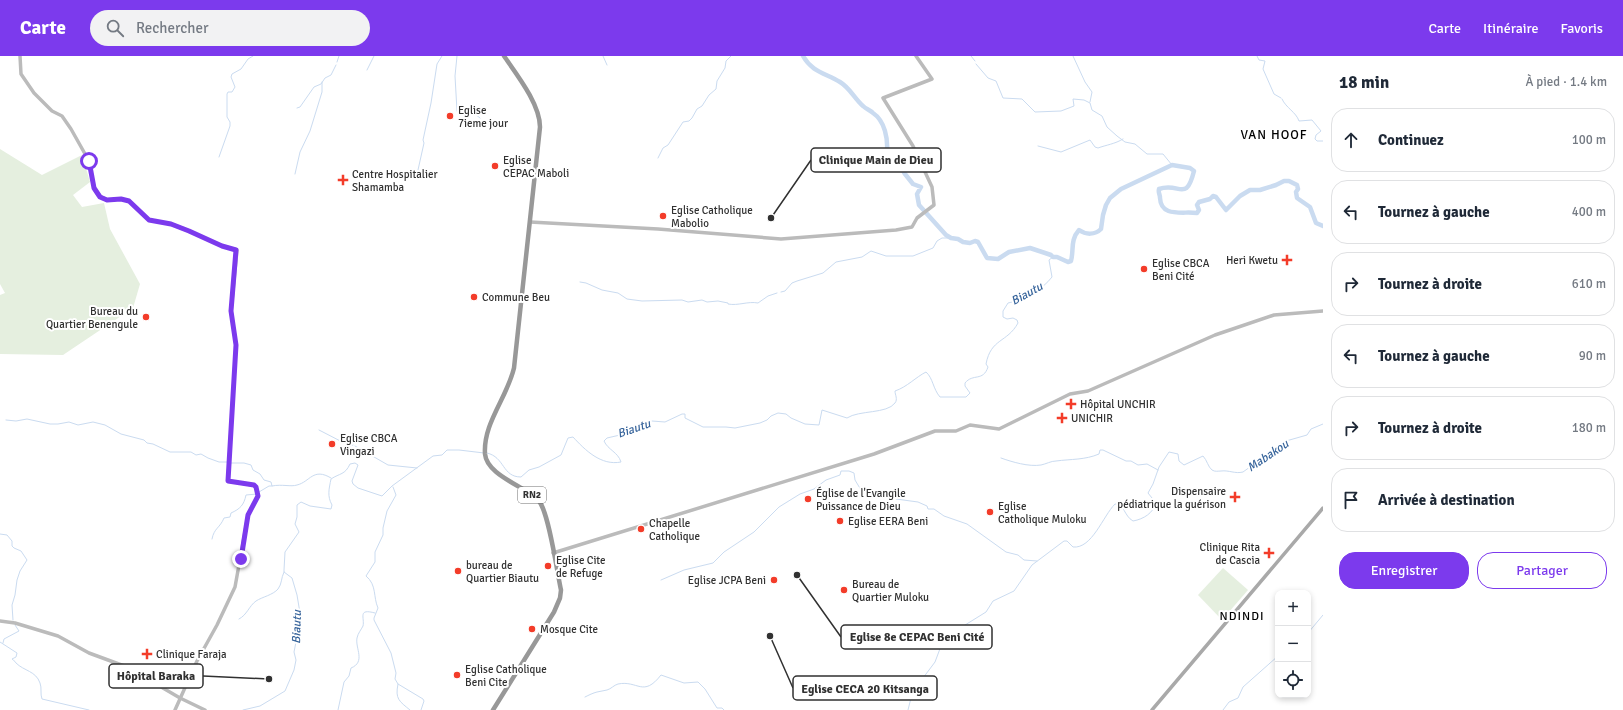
<!DOCTYPE html>
<html lang="fr">
<meta charset="utf-8">
<style>
:root{--surface:#fff;--page:#f2f2f3;--text:#1f2937;--muted:#747a83;--line:#e0e1e3;--accent:#7c3aed}
body{margin:0;font-family:Signika,sans-serif;background:var(--page);color:var(--text)}
.controls{position:absolute;right:12px;bottom:12px;display:grid;overflow:hidden;border-radius:8px;box-shadow:0 2px 6px #0003}
.controls button{width:36px;height:36px;display:grid;place-items:center;padding:0;border:0;border-bottom:1px solid var(--line);background:var(--surface);color:var(--text);font:20px sans-serif}
.stop{position:absolute;width:12px;height:12px;margin:-9px;border:3px solid #7c3aed;border-radius:50%;background:#fff}
.stop.end{background:#7c3aed;border-color:#fff;box-shadow:0 1px 4px #0008}
.list{margin:0;padding:0;list-style:none}
h2{display:flex;justify-content:space-between;align-items:center;height:52px;margin:0;padding:0 16px;font-size:17px}
h2 small{font-size:13px;font-weight:400;color:var(--muted)}
.list li{display:grid;grid-template-columns:26px 1fr auto;gap:12px;align-items:center;box-sizing:border-box;height:64px;margin:0 8px 8px;padding:0 8px;border:1px solid var(--line);border-radius:16px}
.list b{display:block;font-size:15px;white-space:nowrap}
.list em{font-size:13px;font-style:normal;color:var(--muted)}
.actions{display:flex;gap:8px;padding:12px 16px}
.actions a{flex:1;padding:9px 0;border:1px solid var(--accent);border-radius:16px;text-align:center;font-size:14px;color:var(--accent)}
.actions .main{background:var(--accent);color:#fff}
.icon{flex:none;width:22px;height:22px;fill:none;stroke:currentColor;stroke-width:2;stroke-linecap:round;stroke-linejoin:round}
.map{position:relative;flex:none;width:1323px;height:654px;overflow:hidden}
header{display:flex;align-items:center;gap:24px;box-sizing:border-box;height:56px;padding:0 20px;background:var(--accent);color:#fff}
header strong{font-size:19px}
nav{display:flex;gap:22px;margin-inline-start:auto;font-size:14px}
.search{width:280px;height:36px;background:var(--page);display:flex;align-items:center;gap:10px;box-sizing:border-box;padding:0 14px;border-radius:22px;color:var(--muted);font-size:15px}
main{display:flex}
aside{flex:1;background:var(--surface)}
.map>svg:first-child{display:block}
.green{fill:#e5efdf}
.lines{fill:none;stroke-linecap:round;stroke-linejoin:round}
.stream{stroke:#cadbf0;stroke-width:1}
.river{stroke:#cadbf0;stroke-width:4.5}
.secondary{stroke:#bbb;stroke-width:3.5}
.primary{stroke:#a9a9a9;stroke-width:3.5}
.highway{stroke:#989898;stroke-width:4.5}
.route{stroke:#7c3aed;stroke-width:5}
.poi-dot{fill:#f33c29;stroke:#fff;stroke-width:1.5}
.labels{text-anchor:middle;dominant-baseline:central;stroke-width:4;stroke-linejoin:round;paint-order:stroke}
.shield{fill:#fff;stroke:#6f6f6f;stroke-width:1}
.shield-label{font-size:10px;font-weight:bold;fill:#313131}
.poi-label{font-size:11px;fill:#313131;stroke:#fff;text-anchor:start}
.water-label{font-size:12px;font-style:italic;fill:#37649b;stroke:#fff}
.neighbourhood-label{font-size:12px;letter-spacing:1px;fill:#000;stroke:#fff}
.quarter-label{font-size:13px;letter-spacing:1px;fill:#000;stroke:#fff}
.leader{fill:none;stroke:#313131;stroke-width:1.5}
.callout-dot{fill:#313131;stroke:#fff;stroke-width:1.5}
.callout{fill:#fff;stroke:#313131;stroke-width:1.5}
.callout-label{font-size:12px;text-anchor:middle;font-weight:bold;fill:#313131}
</style>
<header>
<strong>Carte</strong>
<div class="search"><svg class="icon" aria-label="search" viewBox="0 0 24 24"><circle cx="10" cy="10" r="6"/><path d="M15 15l6 6"/></svg>Rechercher</div>
<nav><a>Carte</a><a>Itinéraire</a><a>Favoris</a></nav>
</header>
<main>
<div class="map">
<svg width="1323" height="654" viewBox="0 0 1323 654">
<rect width="100%" height="100%" fill="#fff"/>
<g class="green">
<path d="M0 93 42 119 82 99 90 126 73 139 82 151 104 147 110 173 140 228 133 252 63 299 0 298V239L5 237 0 228Z"/>
<path d="M1223 512 1248 534 1222 564 1198 539Z"/>
</g>
<g class="lines">
<g class="stream">
<path d="M457 0 455 20 457 55 459 58 474 57 480 62"/>
<path d="M603 0 607 9"/>
<path d="M971 0 975 5"/>
<path d="M1073 0 1085 26 1092 36 1090 46"/>
<path d="M1257 0 1259 4 1265 5 1263 13 1274 38 1281 42"/>
<path d="M337 6 339 0"/>
<path d="M976 8 988 22 996 25 1003 42 1022 43 1035 56 1061 55 1074 50 1073 43 1084 44 1090 47 1092 54 1102 60 1107 71 1117 80 1125 86 1135 88 1147 98H1163L1172 109"/>
<path d="M367 14 374 0"/>
<path d="M1282 43C1286 52 1296 56 1299 65L1312 64 1321 75 1316 79 1315 83 1317 85H1323"/>
<path d="M297 52 300 51 314 31 321 28 325 22 331 19 336 9"/>
<path d="M1038 90 1061 96 1090 84 1095 91 1098 92C1106 89 1115 88 1123 83"/>
<path d="M219 101 230 70V66L227 61V38L228 36H232L235 31 231 21 232 18 241 13 248 3 253 0"/>
<path d="M658 102 663 92 668 89 683 66 689 65 692 62 697 53 702 50 709 39 716 33 717 25 725 12 726 5 731 0"/>
<path d="M418 114 424 87 423 84 431 47 437 8 442 0"/>
<path d="M295 118 300 96 310 75 322 36V26"/>
<path d="M580 226 586 227 602 234 618 237 627 243 642 245 682 244 688 246 702 244 707 246 718 245 728 247V248C738 250 748 245 758 247L768 240 777 237"/>
<path d="M781 236 785 235 792 227 797 225 823 217 836 206 862 201 871 195 886 200H913L933 192 937 185 942 182H951"/>
<path d="M6 364 16 365 27 363 50 368H58L69 366 78 369 93 366 105 369 121 378 144 384 147 387 153 388 170 396H191L196 399 201 398 208 402 219 406H228"/>
<path d="M319 374 350 390 353 389"/>
<path d="M355 390 388 409 417 412"/>
<path d="M487 397C505 401 502 421 521 421L529 414 539 411 561 399 568 382 573 381C585 394 601 410 621 406 618 396 608 394 604 385L607 382 620 379 652 365 665 366 682 358H685V362L703 371H726L735 372 760 367 767 364 771 360 778 357 786 358 791 362 805 368 819 369 822 354 847 362C859 354 887 358 895 347 898 343 895 339 895 335 907 331 916 321 926 316 933 322 933 333 940 341H966L970 337 965 330V327C973 317 983 326 988 311L986 308C991 282 1007 287 1018 267L1017 264 1013 262 1007 263 1003 261V255L1008 247C1024 244 1042 234 1052 221L1049 204 1053 201"/>
<path d="M1001 402C1012 406 1029 411 1041 409 1046 408 1051 405 1056 405 1071 403 1085 404 1099 398L1100 394H1103L1126 405H1131L1138 409 1147 408 1158 414"/>
<path d="M231 407H244L251 409 253 414 260 418 264 424 271 426 272 430C282 428 291 431 297 429 310 426 313 411 331 422"/>
<path d="M393 431 396 439 387 455 383 472V479L375 496V506L366 520C377 529 373 541 378 552L374 562V564L391 597 396 617 395 623 398 628C395 643 399 645 410 654"/>
<path d="M259 436 269 430H272"/>
<path d="M0 478 7 479 12 485V490L14 492 21 495 27 504 20 515 17 524 15 539 12 549 13 564"/>
<path d="M212 483C214 472 220 472 224 462L230 461 231 457C240 453 244 449 246 439L257 438"/>
<path d="M661 524 684 514 713 507 724 496 754 476 779 451 800 438 814 433 826 424 840 419 841 415H849L854 417 855 424 861 434 873 435 882 441H894L896 443 918 446 927 450 928 453H934L944 460 967 468 1006 496 1018 499 1024 504 1037 505"/>
<path d="M239 563C247 559 249 550 256 545 262 541 273 539 278 533 282 528 281 522 284 516"/>
<path d="M1308 577 1323 559"/>
<path d="M0 586 17 597 16 601 12 603C14 604 15 606 16 607 24 615 36 615 40 627 42 632 40 638 42 643L89 654"/>
<path d="M3 587 4 583 19 575 15 569"/>
<path d="M398 628 423 643 424 645 421 654"/>
<path d="M585 641C589 639 593 637 597 636 600 635 604 635 607 634 611 633 614 629 618 628 638 624 643 642 661 619L684 627 698 626 705 633 717 652H722L724 654"/>
<path d="M243 654 260 650 285 635 294 614 296 604 294 596 298 576 296 568 300 557 297 539 292 522 284 516V514L285 496 299 476 295 468 297 461V449L301 446 310 450 331 453 332 449C327 440 329 433 331 423 340 417 345 419 350 408L355 407 358 409 352 425 353 428 358 432 382 440 392 430 433 400 442 399 447 394H459L484 397"/>
<path d="M338 654 344 626 349 620 351 612C366 606 355 592 357 582 358 577 361 574 363 570 365 562 357 552 375 557"/>
<path d="M908 654 911 642 920 626 935 606 941 590 957 574 986 556 993 545 1014 535 1032 509 1064 485H1067L1073 491C1092 493 1103 460 1115 448 1124 447 1124 460 1133 465 1144 463 1153 457 1156 447L1148 437 1153 428 1159 411 1169 396 1178 398 1179 405 1184 409 1203 400C1207 404 1208 411 1212 414 1215 416 1218 415 1221 415 1229 414 1235 418 1243 416L1286 385 1307 379 1311 373 1323 368"/>
<path d="M1223 654 1229 646 1238 642 1243 631 1278 600"/>
</g>
<path class="river" d="M803 0C812 16 825 17 840 26 850 32 854 42 863 50 866 53 870 54 873 57 885 65 888 83 887 96L898 106 905 118 913 128 921 131 917 138 919 149 946 179 951 182 958 183 963 186 970 187 975 185 978 186 987 202 998 203 1009 196 1030 192 1051 199 1053 201H1057L1068 206 1071 205C1074 194 1070 184 1079 174 1086 179 1095 179 1101 173L1103 159 1106 149 1110 142 1121 133 1172 109 1190 112 1194 115C1186 147 1180 126 1159 133 1158 137 1160 138 1160 142 1161 162 1183 155 1197 157L1199 154 1197 149 1199 146 1210 143 1213 140 1216 141 1226 154 1240 140 1250 134H1260L1276 129 1284 125H1289L1297 129 1298 133 1296 136 1297 142 1310 151 1316 167 1323 170"/>
<g class="secondary">
<path d="M20 0 21 18 34 37 52 55 62 60 71 73 89 105 94 132 98 139 107 144 121 143 129 145 149 164 171 168 189 175 222 190 237 194 231 255 236 289 228 425 253 429 256 431 258 440 248 459 235 531 217 569 197 605 175 654"/>
<path d="M530 166 658 173 781 183 896 174 912 171 917 162 934 149 932 131 913 90 883 42 932 23 916 0"/>
<path d="M553 497 874 398 935 375H956L970 369 999 373 1070 338 1088 335 1215 279 1274 259 1323 255"/>
<path d="M0 565 15 567 58 580 89 597 127 611 180 642 205 654"/>
</g>
<path class="primary" d="M1152 654 1323 452"/>
<path class="highway" d="M493 654 554 556 560 542 561 534C557 516 549 457 539 445 527 431 487 420 485 398 483 367 507 342 514 312L540 71C540 48 517 19 504 0"/>
</g>
<g class="lines">
<path class="route" d="M89 105 94 132 100 141 107 144 121 143 129 145 149 164 171 168 189 175 222 190 236 194 231 255 236 289 228 425 254 429 256 431 258 440 248 459 241 503"/>
</g>
<g class="poi-dot">
<circle cx="450" cy="60" r="4"/>
<circle cx="495" cy="110" r="4"/>
<path d="M341 118h4v4h4v4h-4v4h-4v-4h-4v-4h4z"/>
<circle cx="663" cy="160" r="4"/>
<path d="M1285 198h4v4h4v4h-4v4h-4v-4h-4v-4h4z"/>
<circle cx="1144" cy="213" r="4"/>
<circle cx="474" cy="241" r="4"/>
<circle cx="146" cy="261" r="4"/>
<path d="M1069 342h4v4h4v4h-4v4h-4v-4h-4v-4h4z"/>
<path d="M1060 356h4v4h4v4h-4v4h-4v-4h-4v-4h4z"/>
<circle cx="332" cy="388" r="4"/>
<path d="M1233 435h4v4h4v4h-4v4h-4v-4h-4v-4h4z"/>
<circle cx="808" cy="443" r="4"/>
<circle cx="990" cy="456" r="4"/>
<circle cx="840" cy="465" r="4"/>
<circle cx="641" cy="473" r="4"/>
<path d="M1267 491h4v4h4v4h-4v4h-4v-4h-4v-4h4z"/>
<circle cx="548" cy="510" r="4"/>
<circle cx="458" cy="515" r="4"/>
<circle cx="774" cy="524" r="4"/>
<circle cx="844" cy="534" r="4"/>
<circle cx="532" cy="573" r="4"/>
<path d="M145 592h4v4h4v4h-4v4h-4v-4h-4v-4h4z"/>
<circle cx="457" cy="619" r="4"/>
</g>
<g class="labels">
<rect class="shield" x="518" y="431" width="28" height="16" rx="3"/>
<g class="shield-label">
<text x="532" y="439">RN2</text>
</g>
<g class="poi-label">
<text x="458" y="54">Eglise<tspan x="458" dy="13">7ieme jour</tspan></text>
<text x="503" y="104">Eglise<tspan x="503" dy="13">CEPAC Maboli</tspan></text>
<text x="352" y="118">Centre Hospitalier<tspan x="352" dy="13">Shamamba</tspan></text>
<text x="671" y="154">Eglise Catholique<tspan x="671" dy="13">Mabolio</tspan></text>
<text x="1278" y="204" text-anchor="end">Heri Kwetu</text>
<text x="1152" y="207">Eglise CBCA<tspan x="1152" dy="13">Beni Cité</tspan></text>
<text x="482" y="241">Commune Beu</text>
<text x="138" y="255" text-anchor="end">Bureau du<tspan x="138" dy="13">Quartier Benengule</tspan></text>
<text x="1080" y="348">Hôpital UNCHIR</text>
<text x="1071" y="362">UNICHIR</text>
<text x="340" y="382">Eglise CBCA<tspan x="340" dy="13">Vingazi</tspan></text>
<text x="1226" y="435" text-anchor="end">Dispensaire<tspan x="1226" dy="13">pédiatrique la guérison</tspan></text>
<text x="816" y="437">Église de l'Evangile<tspan x="816" dy="13">Puissance de Dieu</tspan></text>
<text x="998" y="450">Eglise<tspan x="998" dy="13">Catholique Muloku</tspan></text>
<text x="848" y="465">Eglise EERA Beni</text>
<text x="649" y="467">Chapelle<tspan x="649" dy="13">Catholique</tspan></text>
<text x="1260" y="491" text-anchor="end">Clinique Rita<tspan x="1260" dy="13">de Cascia</tspan></text>
<text x="556" y="504">Eglise Cite<tspan x="556" dy="13">de Refuge</tspan></text>
<text x="466" y="509">bureau de<tspan x="466" dy="13">Quartier Biautu</tspan></text>
<text x="766" y="524" text-anchor="end">Eglise JCPA Beni</text>
<text x="852" y="528">Bureau de<tspan x="852" dy="13">Quartier Muloku</tspan></text>
<text x="540" y="573">Mosque Cite</text>
<text x="156" y="598">Clinique Faraja</text>
<text x="465" y="613">Eglise Catholique<tspan x="465" dy="13">Beni Cite</tspan></text>
</g>
<g class="water-label">
<text transform="translate(1027 238) rotate(-29)">Biautu</text>
<text transform="translate(634 373) rotate(-19)">Biautu</text>
<text transform="translate(1268 400) rotate(-34)">Mabakou</text>
<text transform="translate(297 571) rotate(-88)">Biautu</text>
</g>
<g class="neighbourhood-label">
<text x="1242" y="560">NDINDI</text>
</g>
<g class="quarter-label">
<text x="1274" y="79">VAN HOOF</text>
</g>
</g>
<path class="leader" d="M771 162L811 104M797 519L841 581M269 623L203 620M770 580L793 632"/>
<g class="callout-dot">
<circle cx="771" cy="162" r="4"/>
<circle cx="797" cy="519" r="4"/>
<circle cx="269" cy="623" r="4"/>
<circle cx="770" cy="580" r="4"/>
</g>
<g class="callout">
<rect x="811" y="92" width="130" height="24" rx="4"/>
<rect x="841" y="569" width="151" height="24" rx="4"/>
<rect x="109" y="608" width="94" height="24" rx="4"/>
<rect x="793" y="620" width="144" height="24" rx="4"/>
</g>
<g class="callout-label">
<text x="876" y="108">Clinique Main de Dieu</text>
<text x="917" y="585">Eglise 8e CEPAC Beni Cité</text>
<text x="156" y="624">Hôpital Baraka</text>
<text x="865" y="637">Eglise CECA 20 Kitsanga</text>
</g>
</svg>
<div class="controls">
<button>+</button>
<button>−</button>
<button><svg class="icon" aria-label="locate" viewBox="0 0 24 24"><circle cx="12" cy="12" r="6"/><path d="M12 2v4M12 18v4M2 12h4M18 12h4"/></svg></button>
</div>
<div class="stop" style="left:89px;top:105px"></div>
<div class="stop end" style="left:241px;top:503px"></div>
</div>
<aside>
<h2>18 min<small>À pied · 1.4 km</small></h2>
<ul class="list">
<li><svg class="icon" aria-label="ahead" viewBox="0 0 24 24"><path d="M12 20V5M6 11l6-6 6 6"/></svg><div><b>Continuez</b></div><em>100 m</em></li>
<li><svg class="icon" aria-label="left" viewBox="0 0 24 24"><path d="M17 20v-9H6M10 6l-5 5 5 5"/></svg><div><b>Tournez à gauche</b></div><em>400 m</em></li>
<li><svg class="icon" aria-label="right" viewBox="0 0 24 24"><path d="M7 20v-9h11M14 6l5 5-5 5"/></svg><div><b>Tournez à droite</b></div><em>610 m</em></li>
<li><svg class="icon" aria-label="left" viewBox="0 0 24 24"><path d="M17 20v-9H6M10 6l-5 5 5 5"/></svg><div><b>Tournez à gauche</b></div><em>90 m</em></li>
<li><svg class="icon" aria-label="right" viewBox="0 0 24 24"><path d="M7 20v-9h11M14 6l5 5-5 5"/></svg><div><b>Tournez à droite</b></div><em>180 m</em></li>
<li><svg class="icon" aria-label="arrive" viewBox="0 0 24 24"><path d="M6 21V4h12l-3 4 3 4H6"/></svg><div><b>Arrivée à destination</b></div></li>
</ul>
<div class="actions"><a class="main">Enregistrer</a><a>Partager</a></div>
</aside>
</main>
